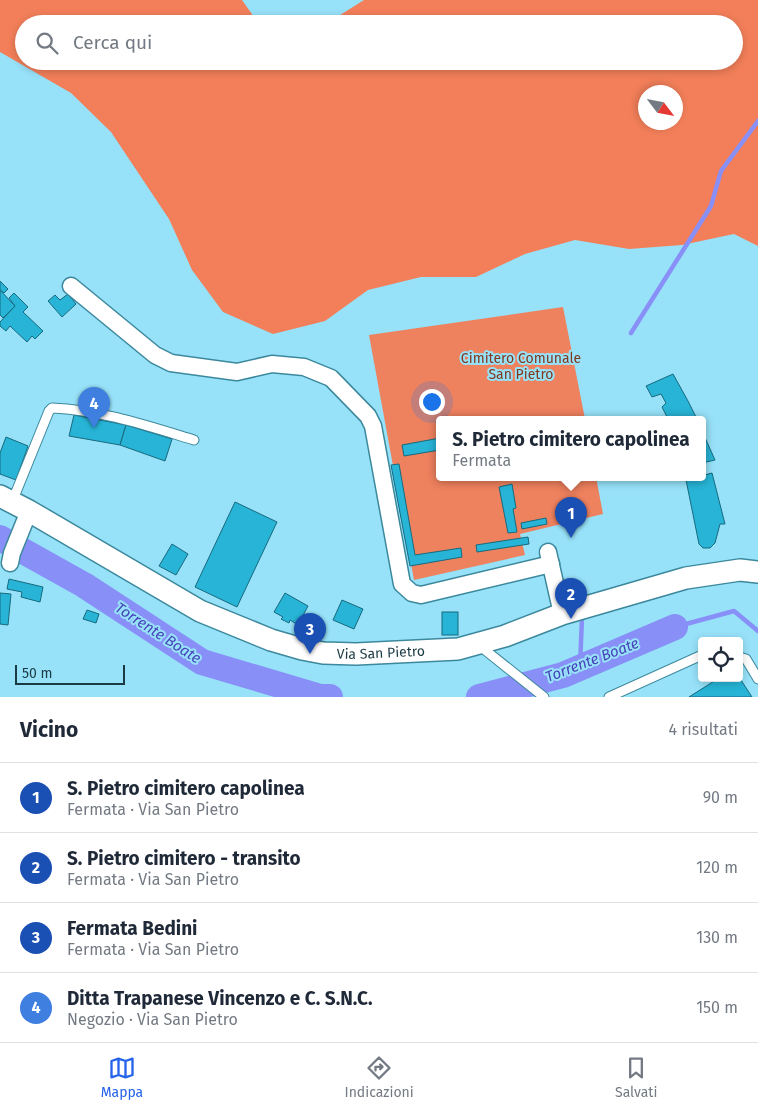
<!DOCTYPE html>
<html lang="it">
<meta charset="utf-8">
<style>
:root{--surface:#fff;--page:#f2f2f3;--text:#1f2937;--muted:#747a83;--line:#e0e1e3;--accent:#2563eb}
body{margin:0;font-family:"Fira Sans",sans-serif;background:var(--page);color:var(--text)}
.controls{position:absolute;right:15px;bottom:15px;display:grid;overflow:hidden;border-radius:5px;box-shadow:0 2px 8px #0003}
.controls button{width:45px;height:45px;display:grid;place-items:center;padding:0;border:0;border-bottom:1px solid var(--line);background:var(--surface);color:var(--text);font:25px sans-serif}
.compass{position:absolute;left:638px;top:85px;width:45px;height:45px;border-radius:50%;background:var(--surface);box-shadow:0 2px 8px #0003;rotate:122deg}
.scale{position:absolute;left:15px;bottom:12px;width:110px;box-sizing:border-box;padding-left:5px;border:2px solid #1b3b44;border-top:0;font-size:14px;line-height:18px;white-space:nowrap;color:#1b3b44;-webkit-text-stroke:4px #97e2f9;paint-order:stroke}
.you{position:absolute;left:431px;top:401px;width:18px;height:18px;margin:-12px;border:4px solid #fff;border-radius:50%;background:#1a73e8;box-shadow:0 0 0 8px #1a73e833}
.badge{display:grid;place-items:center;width:32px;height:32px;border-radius:50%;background:var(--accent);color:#fff;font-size:16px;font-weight:700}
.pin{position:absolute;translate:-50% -41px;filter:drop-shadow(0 1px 2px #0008)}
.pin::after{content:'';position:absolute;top:26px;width:18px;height:15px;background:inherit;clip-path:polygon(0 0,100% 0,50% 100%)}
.popup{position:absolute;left:436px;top:416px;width:270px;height:65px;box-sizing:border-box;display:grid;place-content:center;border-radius:5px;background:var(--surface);filter:drop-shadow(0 1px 4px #0005);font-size:16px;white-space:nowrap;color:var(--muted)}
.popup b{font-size:19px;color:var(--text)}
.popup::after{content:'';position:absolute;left:50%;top:100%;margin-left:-10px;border:10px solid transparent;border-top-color:var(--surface)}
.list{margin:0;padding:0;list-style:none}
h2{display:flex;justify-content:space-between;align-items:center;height:65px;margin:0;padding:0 20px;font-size:21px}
h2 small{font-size:16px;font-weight:400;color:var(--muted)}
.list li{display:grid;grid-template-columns:32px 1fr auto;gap:15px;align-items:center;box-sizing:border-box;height:70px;padding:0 20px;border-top:1px solid var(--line)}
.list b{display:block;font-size:19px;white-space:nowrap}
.list p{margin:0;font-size:16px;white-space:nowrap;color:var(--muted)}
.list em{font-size:16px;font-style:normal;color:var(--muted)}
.icon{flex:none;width:28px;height:28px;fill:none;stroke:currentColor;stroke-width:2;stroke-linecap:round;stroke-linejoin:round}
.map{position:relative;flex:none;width:758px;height:697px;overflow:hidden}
.search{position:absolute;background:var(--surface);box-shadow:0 2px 8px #0003;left:15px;right:15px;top:15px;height:55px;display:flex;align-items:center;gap:12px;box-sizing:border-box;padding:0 18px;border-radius:28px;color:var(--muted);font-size:19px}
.sheet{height:345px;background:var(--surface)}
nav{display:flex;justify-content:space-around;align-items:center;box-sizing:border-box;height:70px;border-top:1px solid var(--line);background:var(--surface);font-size:14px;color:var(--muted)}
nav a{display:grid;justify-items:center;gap:2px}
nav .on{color:var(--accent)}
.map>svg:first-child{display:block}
.green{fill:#ee815e}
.forest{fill:#f37f5a;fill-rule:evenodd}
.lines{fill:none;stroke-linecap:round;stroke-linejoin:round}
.stream{stroke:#888ff7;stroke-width:4.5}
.river{stroke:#888ff7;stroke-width:26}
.building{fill:#27b4d6;stroke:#176a7e}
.service-casing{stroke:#3c889c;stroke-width:11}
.minor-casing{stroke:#3c889c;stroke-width:19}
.tertiary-casing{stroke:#3c889c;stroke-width:24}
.service{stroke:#fff;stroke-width:9}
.minor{stroke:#fff;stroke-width:16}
.tertiary{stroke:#fff;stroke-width:21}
.labels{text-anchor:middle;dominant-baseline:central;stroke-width:4;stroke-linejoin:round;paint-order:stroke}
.park-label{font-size:14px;fill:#81371e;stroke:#97e2f9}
.street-label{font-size:14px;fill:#1b3b44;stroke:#97e2f9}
.water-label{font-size:15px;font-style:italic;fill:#4742b9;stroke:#97e2f9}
</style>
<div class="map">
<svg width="758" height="697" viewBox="0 0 758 697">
<rect width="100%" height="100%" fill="#97e2f9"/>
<path class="green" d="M563 307 585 419H440V477H596L603 514 520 534 525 555 414 580 369 335Z"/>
<path class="forest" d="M0 0H242L254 17 262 24H24V61H734V24H321L329 22 364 0H758V246L734 234 682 245 629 249 575 240 525 254 476 277H421L368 290 325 321 273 334 223 312 192 270 169 219 111 132 71 93 0 52ZM646 92H676V122H646Z"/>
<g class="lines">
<g class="stream">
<path d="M631 333 711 206 721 171 758 121"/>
<path d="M675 627 734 611 758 631"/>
<path d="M580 667 582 617"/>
</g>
<g class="river">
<path d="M0 538 84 585 202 662 320 697H330"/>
<path d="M479 697 563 675 675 627"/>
</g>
</g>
<g class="building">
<path d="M0 281 8 289 4 293 0 290Z"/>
<path d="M0 290 15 306 3 318 0 315Z"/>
<path d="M14 293 28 307 23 312 43 331 35 339 32 336 27 342 10 326 6 331 0 326V322L15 306 9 298Z"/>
<path d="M68 294 76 304 62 317 48 301 55 295 60 300Z"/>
<path d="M673 374 688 401 697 419H668L662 407 666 403 661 394 652 397 646 386Z"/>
<path d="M74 415 126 425 120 445 69 436Z"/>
<path d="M126 425 172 439 165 461 120 445Z"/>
<path d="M702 431 715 460 702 463Z"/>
<path d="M6 437 28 446 16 480 0 474V453Z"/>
<path d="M440 438V450L404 456 402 445Z"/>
<path d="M399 464 415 555 461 548 462 557 410 566 391 465Z"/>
<path d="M712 473 725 524H720L715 543 710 548H703L699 544 686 480Z"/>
<path d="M512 484 516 508 513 509 517 532 508 533 499 487Z"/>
<path d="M235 502 277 522 237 607 195 587Z"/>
<path d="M546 518 547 524 522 529 521 523Z"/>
<path d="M528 537 529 544 477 552 476 545Z"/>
<path d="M172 544 188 554 176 575 159 566Z"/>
<path d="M9 579 43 587 40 602 21 597 22 592 7 589Z"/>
<path d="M0 593 11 594 8 625 0 624Z"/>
<path d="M285 593 308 606 298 625 290 620 289 623 281 619 283 617 274 612Z"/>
<path d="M342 600 363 609 354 629 333 620Z"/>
<path d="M87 610 99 614 96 623 83 619Z"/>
<rect x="442" y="612" width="16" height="23"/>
<path d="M739 677 752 697H689L719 678Z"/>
</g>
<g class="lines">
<g class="service-casing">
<g id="service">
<path d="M12 502 49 411 52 408C101 410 148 426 194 440"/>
<path d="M480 646 544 697"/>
<path d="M739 657 746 659 758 679"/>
<path d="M609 697 702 655"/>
</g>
</g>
<g class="minor-casing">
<g id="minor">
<path d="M71 286 155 355 171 363 237 372 272 364 304 367 331 378 368 416 373 426 402 584 412 593 421 595 551 564"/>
<path d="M548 552 562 614"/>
<path d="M10 563 12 553 29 511"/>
</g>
</g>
<g class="tertiary-casing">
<g id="tertiary">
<path id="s1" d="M0 496 29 511 200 611 271 640 302 649 323 653 356 654 458 649 505 636 562 614 686 578 740 570 758 572"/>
</g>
</g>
<use href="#service" class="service"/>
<use href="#minor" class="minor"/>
<use href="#tertiary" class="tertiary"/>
</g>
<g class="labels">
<g class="park-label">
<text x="521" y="358">Cimitero Comunale<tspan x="521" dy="16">San Pietro</tspan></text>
</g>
<g class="street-label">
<text stroke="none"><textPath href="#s1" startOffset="419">Via San Pietro</textPath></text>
</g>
<g class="water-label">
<text transform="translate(158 633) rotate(33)">Torrente Boate</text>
<text transform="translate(592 660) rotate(-21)">Torrente Boate</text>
</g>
</g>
</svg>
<div class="controls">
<button><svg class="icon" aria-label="locate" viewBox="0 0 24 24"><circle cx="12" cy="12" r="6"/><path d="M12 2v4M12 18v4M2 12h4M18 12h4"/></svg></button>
</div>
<svg class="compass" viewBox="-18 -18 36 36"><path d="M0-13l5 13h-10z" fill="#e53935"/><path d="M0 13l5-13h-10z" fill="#747a83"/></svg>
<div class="scale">50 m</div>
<div class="you"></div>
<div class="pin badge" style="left:571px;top:538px;background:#1a4fb4">1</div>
<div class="popup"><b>S. Pietro cimitero capolinea</b>Fermata</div>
<div class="pin badge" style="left:571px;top:619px;background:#1a4fb4">2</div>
<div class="pin badge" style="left:310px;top:654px;background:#1a4fb4">3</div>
<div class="pin badge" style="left:94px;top:428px;background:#3f7fe0">4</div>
<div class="search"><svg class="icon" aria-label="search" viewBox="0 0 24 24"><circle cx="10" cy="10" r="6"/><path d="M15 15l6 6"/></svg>Cerca qui</div>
</div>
<section class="sheet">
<h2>Vicino<small>4 risultati</small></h2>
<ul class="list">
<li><span class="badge" style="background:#1a4fb4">1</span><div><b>S. Pietro cimitero capolinea</b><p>Fermata · Via San Pietro</p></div><em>90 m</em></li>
<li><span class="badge" style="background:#1a4fb4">2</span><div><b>S. Pietro cimitero - transito</b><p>Fermata · Via San Pietro</p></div><em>120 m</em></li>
<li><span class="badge" style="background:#1a4fb4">3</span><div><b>Fermata Bedini</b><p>Fermata · Via San Pietro</p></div><em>130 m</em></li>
<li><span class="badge" style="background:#3f7fe0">4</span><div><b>Ditta Trapanese Vincenzo e C. S.N.C.</b><p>Negozio · Via San Pietro</p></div><em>150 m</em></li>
</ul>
</section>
<nav>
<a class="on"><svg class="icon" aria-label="map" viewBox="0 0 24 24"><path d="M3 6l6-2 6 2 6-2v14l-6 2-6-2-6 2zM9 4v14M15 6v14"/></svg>Mappa</a>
<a><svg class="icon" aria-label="directions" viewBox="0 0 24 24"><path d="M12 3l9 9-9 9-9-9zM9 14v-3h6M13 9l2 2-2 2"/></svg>Indicazioni</a>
<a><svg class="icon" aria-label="saved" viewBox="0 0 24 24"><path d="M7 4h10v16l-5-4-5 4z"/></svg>Salvati</a>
</nav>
